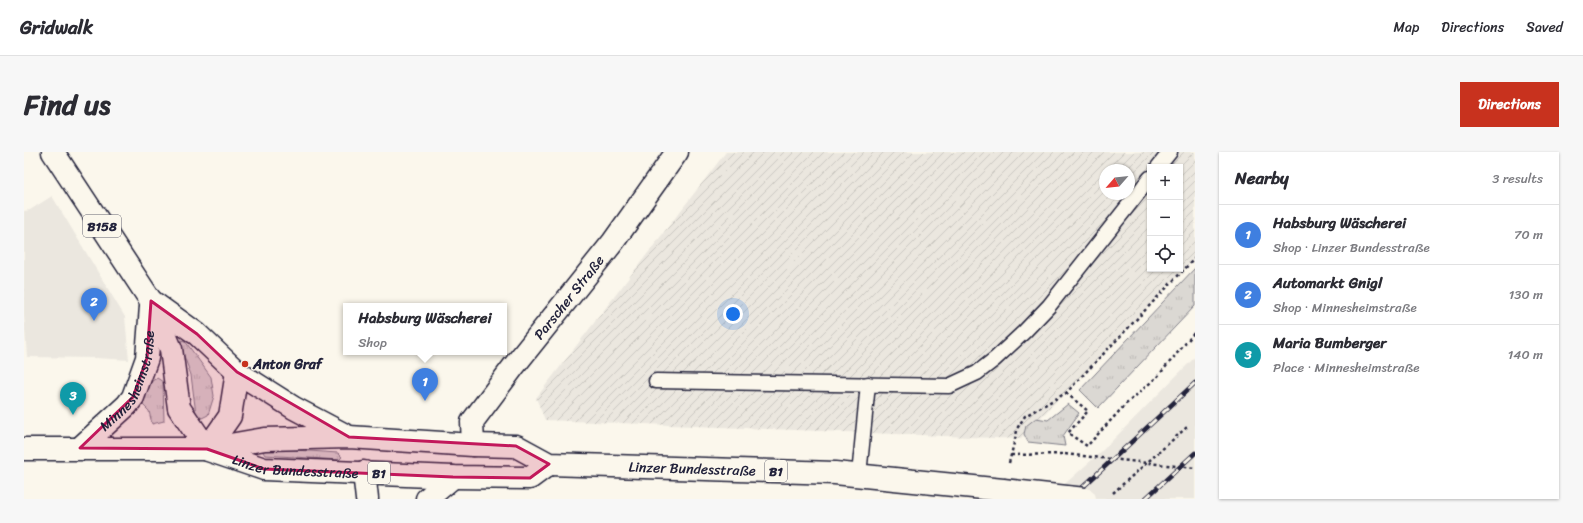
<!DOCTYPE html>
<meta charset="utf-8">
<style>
:root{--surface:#fff;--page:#f7f7f7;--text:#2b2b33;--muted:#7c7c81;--line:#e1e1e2;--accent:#c8321e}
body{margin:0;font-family:Sriracha,sans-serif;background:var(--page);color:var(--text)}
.controls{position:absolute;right:12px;top:12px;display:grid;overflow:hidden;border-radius:0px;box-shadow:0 1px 3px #0004}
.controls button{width:36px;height:36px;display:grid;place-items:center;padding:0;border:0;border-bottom:1px solid var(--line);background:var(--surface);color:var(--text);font:20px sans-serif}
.compass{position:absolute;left:1075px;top:12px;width:36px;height:36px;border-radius:50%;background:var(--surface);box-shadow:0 1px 3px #0004;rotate:242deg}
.you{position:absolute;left:709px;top:162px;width:14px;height:14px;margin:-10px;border:3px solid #fff;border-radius:50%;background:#1a73e8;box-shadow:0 0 0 6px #1a73e833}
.badge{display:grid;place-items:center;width:26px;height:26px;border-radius:50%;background:var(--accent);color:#fff;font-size:13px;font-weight:700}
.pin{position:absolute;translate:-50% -33px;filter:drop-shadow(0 1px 2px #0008)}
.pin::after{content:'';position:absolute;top:21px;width:14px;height:12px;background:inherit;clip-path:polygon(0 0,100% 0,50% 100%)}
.popup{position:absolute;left:319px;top:151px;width:164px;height:52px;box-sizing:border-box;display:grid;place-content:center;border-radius:0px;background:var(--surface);filter:drop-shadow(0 1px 3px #0005);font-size:13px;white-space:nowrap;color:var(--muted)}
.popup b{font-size:15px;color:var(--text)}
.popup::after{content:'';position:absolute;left:50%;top:100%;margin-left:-8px;border:8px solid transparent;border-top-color:var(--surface)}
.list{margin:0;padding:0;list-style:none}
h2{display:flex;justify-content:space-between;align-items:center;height:52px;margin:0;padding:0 16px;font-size:17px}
h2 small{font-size:13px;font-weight:400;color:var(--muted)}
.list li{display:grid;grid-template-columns:26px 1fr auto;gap:12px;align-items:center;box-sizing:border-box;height:60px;padding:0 16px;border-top:1px solid var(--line)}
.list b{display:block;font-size:15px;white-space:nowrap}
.list p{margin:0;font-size:13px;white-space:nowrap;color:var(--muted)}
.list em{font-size:13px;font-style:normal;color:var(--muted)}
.icon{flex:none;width:22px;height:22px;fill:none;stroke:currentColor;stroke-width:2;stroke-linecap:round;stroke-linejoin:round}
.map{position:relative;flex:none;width:1171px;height:347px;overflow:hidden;border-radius:0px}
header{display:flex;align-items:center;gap:24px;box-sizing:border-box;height:56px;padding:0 20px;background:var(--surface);border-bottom:1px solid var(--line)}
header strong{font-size:19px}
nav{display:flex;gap:22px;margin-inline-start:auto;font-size:14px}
.intro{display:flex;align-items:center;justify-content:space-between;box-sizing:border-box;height:96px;padding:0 24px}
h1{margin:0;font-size:28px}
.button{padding:10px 18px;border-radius:0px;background:var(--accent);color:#fff;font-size:14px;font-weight:700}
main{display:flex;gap:24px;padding:0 24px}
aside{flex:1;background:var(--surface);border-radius:0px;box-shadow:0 1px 3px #0004}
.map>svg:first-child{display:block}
.built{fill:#ebe7df}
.industrial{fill:url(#industrial-furrows);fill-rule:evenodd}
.grass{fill:url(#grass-tufts);stroke:#7e7d87}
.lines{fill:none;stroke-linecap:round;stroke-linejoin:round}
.service-casing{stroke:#22223b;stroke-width:17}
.minor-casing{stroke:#22223b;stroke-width:25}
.primary-casing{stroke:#22223b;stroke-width:25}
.path{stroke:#22223b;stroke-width:2.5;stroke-dasharray:3 3;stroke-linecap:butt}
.service{stroke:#fbf7ec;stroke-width:14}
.minor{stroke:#fbf7ec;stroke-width:22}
.primary{stroke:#fbf7ec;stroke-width:22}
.rail-casing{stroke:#22223b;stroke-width:4.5}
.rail{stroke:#fbf7ec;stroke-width:3;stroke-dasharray:9;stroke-linecap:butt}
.primary-bridge-casing{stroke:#22223b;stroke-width:25;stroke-linecap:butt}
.path-bridge{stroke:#22223b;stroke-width:2.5;stroke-dasharray:3 3;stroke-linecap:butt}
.primary-bridge{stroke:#fbf7ec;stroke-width:22}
.marked{fill:#c2185b;fill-opacity:0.2;stroke:#c2185b;stroke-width:3;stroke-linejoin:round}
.poi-dot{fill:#c8321e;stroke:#fbf7ec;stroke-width:1.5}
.labels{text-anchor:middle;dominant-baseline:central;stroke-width:3;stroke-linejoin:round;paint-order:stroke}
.shield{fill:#fbf7ec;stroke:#636270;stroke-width:1}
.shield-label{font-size:13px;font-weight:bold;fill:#22223b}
.street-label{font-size:14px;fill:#22223b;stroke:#fbf7ec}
.poi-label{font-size:14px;font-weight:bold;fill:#22223b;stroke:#fbf7ec;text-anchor:start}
</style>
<header>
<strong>Gridwalk</strong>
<nav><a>Map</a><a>Directions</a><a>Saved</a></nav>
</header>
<div class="intro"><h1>Find us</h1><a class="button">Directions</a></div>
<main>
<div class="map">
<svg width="1171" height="347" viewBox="0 0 1171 347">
<defs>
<pattern id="industrial-furrows" width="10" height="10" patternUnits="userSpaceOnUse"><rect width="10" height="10" fill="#ebe7df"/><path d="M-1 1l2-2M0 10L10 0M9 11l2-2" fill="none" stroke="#c9c6c0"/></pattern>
<pattern id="grass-tufts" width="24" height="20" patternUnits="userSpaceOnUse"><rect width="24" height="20" fill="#dbd8d3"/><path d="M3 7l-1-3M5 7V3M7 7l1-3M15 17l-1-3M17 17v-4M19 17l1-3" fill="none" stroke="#bcb9b6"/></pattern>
</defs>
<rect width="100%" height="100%" fill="#fbf7ec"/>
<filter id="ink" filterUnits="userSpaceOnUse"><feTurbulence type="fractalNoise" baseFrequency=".025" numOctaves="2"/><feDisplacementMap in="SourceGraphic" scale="8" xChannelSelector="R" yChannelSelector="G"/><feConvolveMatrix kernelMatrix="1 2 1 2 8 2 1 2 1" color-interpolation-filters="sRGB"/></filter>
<g filter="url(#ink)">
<g class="built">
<path d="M28 44 101 165 105 208 72 206 3 205 0 163V59L6 58Z"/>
<path d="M1171 205V347H1024L1079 298Z"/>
</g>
<path class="industrial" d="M702 0H1171V106L996 287 521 268 512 246ZM1126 15H1156V117H1126ZM1081 18H1105V42H1081Z"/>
<g class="grass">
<path d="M1171 116V154L1074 256 1056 238Z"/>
<path d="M157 188 161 189 187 225 190 244 184 263 178 266 172 262 167 223 156 193Z"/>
<path d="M133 226 139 230 140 269 128 272 125 259 118 252 128 229Z"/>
<path d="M1044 252 1055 261 1039 284 1041 294 1004 290 1000 282 1002 274 1012 266 1024 268Z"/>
<path d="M242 296 314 301 318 305 315 308 241 303 239 300Z"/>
</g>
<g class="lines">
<g class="service-casing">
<g id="service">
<path d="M1134 15 1146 0"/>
<path d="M632 229 925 234 953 221 971 207 1000 180 1025 154 1126 26"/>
<path d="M835 323 844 232"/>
</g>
</g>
<g class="minor-casing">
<g id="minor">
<path id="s1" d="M449 293 448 270 490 214 589 90 653 0"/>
<path d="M340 320 343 347"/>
<path d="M403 347 429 325"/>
</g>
</g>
<g class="primary-casing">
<g id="primary">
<path d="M29 0 127 149 147 197 155 256 183 297"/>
<path d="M127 149 173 182 213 220 270 256 323 284"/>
<path id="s2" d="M56 296 103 253 109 245 123 206 127 154"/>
<path id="s3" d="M0 297H183L241 287 325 285 449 293 492 294 525 312 811 321 979 338"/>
<path d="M183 297 206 264 213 220"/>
<path id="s4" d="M184 298 240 317 429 325 506 326 525 312"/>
</g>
</g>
<g class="path">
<path d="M1042 241 1064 259 1044 281 1063 294 1101 253 1134 224 1171 180"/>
<path d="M987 303 1040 302 1171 316"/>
<path d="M985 311 994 275 1001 264 1042 241 1171 106"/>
</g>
<use href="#service" class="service"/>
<use href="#minor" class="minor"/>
<use href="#primary" class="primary"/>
<g class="rail-casing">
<g id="rail">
<path d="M1046 347 1171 231"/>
<path d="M1121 347 1171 301"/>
</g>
</g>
<use href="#rail" class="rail"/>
<g class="primary-bridge-casing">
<path id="primary-bridge" d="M979 338 1061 347"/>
</g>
<path class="path-bridge" d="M1089 341 1163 275"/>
<use href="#primary-bridge" class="primary-bridge"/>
</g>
</g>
<path class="marked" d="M127 149 173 182 213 220 325 285 492 294 525 312 506 326 429 325 240 317 183 297 56 296 109 245 123 206Z"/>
<circle class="poi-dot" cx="221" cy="212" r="4"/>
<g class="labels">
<g class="shield">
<rect x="59" y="63" width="38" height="22" rx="3"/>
<rect x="741" y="308" width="22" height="22" rx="3"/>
<rect x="344" y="310" width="22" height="22" rx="3"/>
</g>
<g class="shield-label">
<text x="78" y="74">B158</text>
<text x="752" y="319">B1</text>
<text x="355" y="321">B1</text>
</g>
<g class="street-label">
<text stroke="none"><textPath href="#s1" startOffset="181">Parscher Straße</textPath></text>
<text stroke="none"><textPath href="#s2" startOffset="86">Minnesheimstraße</textPath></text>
<text stroke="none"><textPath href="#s4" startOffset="90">Linzer Bundesstraße</textPath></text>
<text stroke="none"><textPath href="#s3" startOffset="674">Linzer Bundesstraße</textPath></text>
</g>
<g class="poi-label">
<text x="229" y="212">Anton Graf</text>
</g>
</g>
</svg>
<div class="controls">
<button>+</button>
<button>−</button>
<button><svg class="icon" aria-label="locate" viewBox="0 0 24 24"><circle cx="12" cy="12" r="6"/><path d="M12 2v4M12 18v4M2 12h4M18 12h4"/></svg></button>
</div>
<svg class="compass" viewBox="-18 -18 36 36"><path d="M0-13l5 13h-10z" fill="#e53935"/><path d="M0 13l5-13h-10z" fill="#7c7c81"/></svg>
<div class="you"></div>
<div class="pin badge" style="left:401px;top:249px;background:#3f7fe0">1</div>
<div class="popup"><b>Habsburg Wäscherei</b>Shop</div>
<div class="pin badge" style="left:70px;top:169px;background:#3f7fe0">2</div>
<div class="pin badge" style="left:49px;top:263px;background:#0f9aa8">3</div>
</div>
<aside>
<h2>Nearby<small>3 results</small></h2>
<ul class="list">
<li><span class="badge" style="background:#3f7fe0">1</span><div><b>Habsburg Wäscherei</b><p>Shop · Linzer Bundesstraße</p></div><em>70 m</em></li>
<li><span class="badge" style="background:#3f7fe0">2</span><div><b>Automarkt Gnigl</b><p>Shop · Minnesheimstraße</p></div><em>130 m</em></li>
<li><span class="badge" style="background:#0f9aa8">3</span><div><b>Maria Bumberger</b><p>Place · Minnesheimstraße</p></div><em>140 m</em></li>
</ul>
</aside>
</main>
